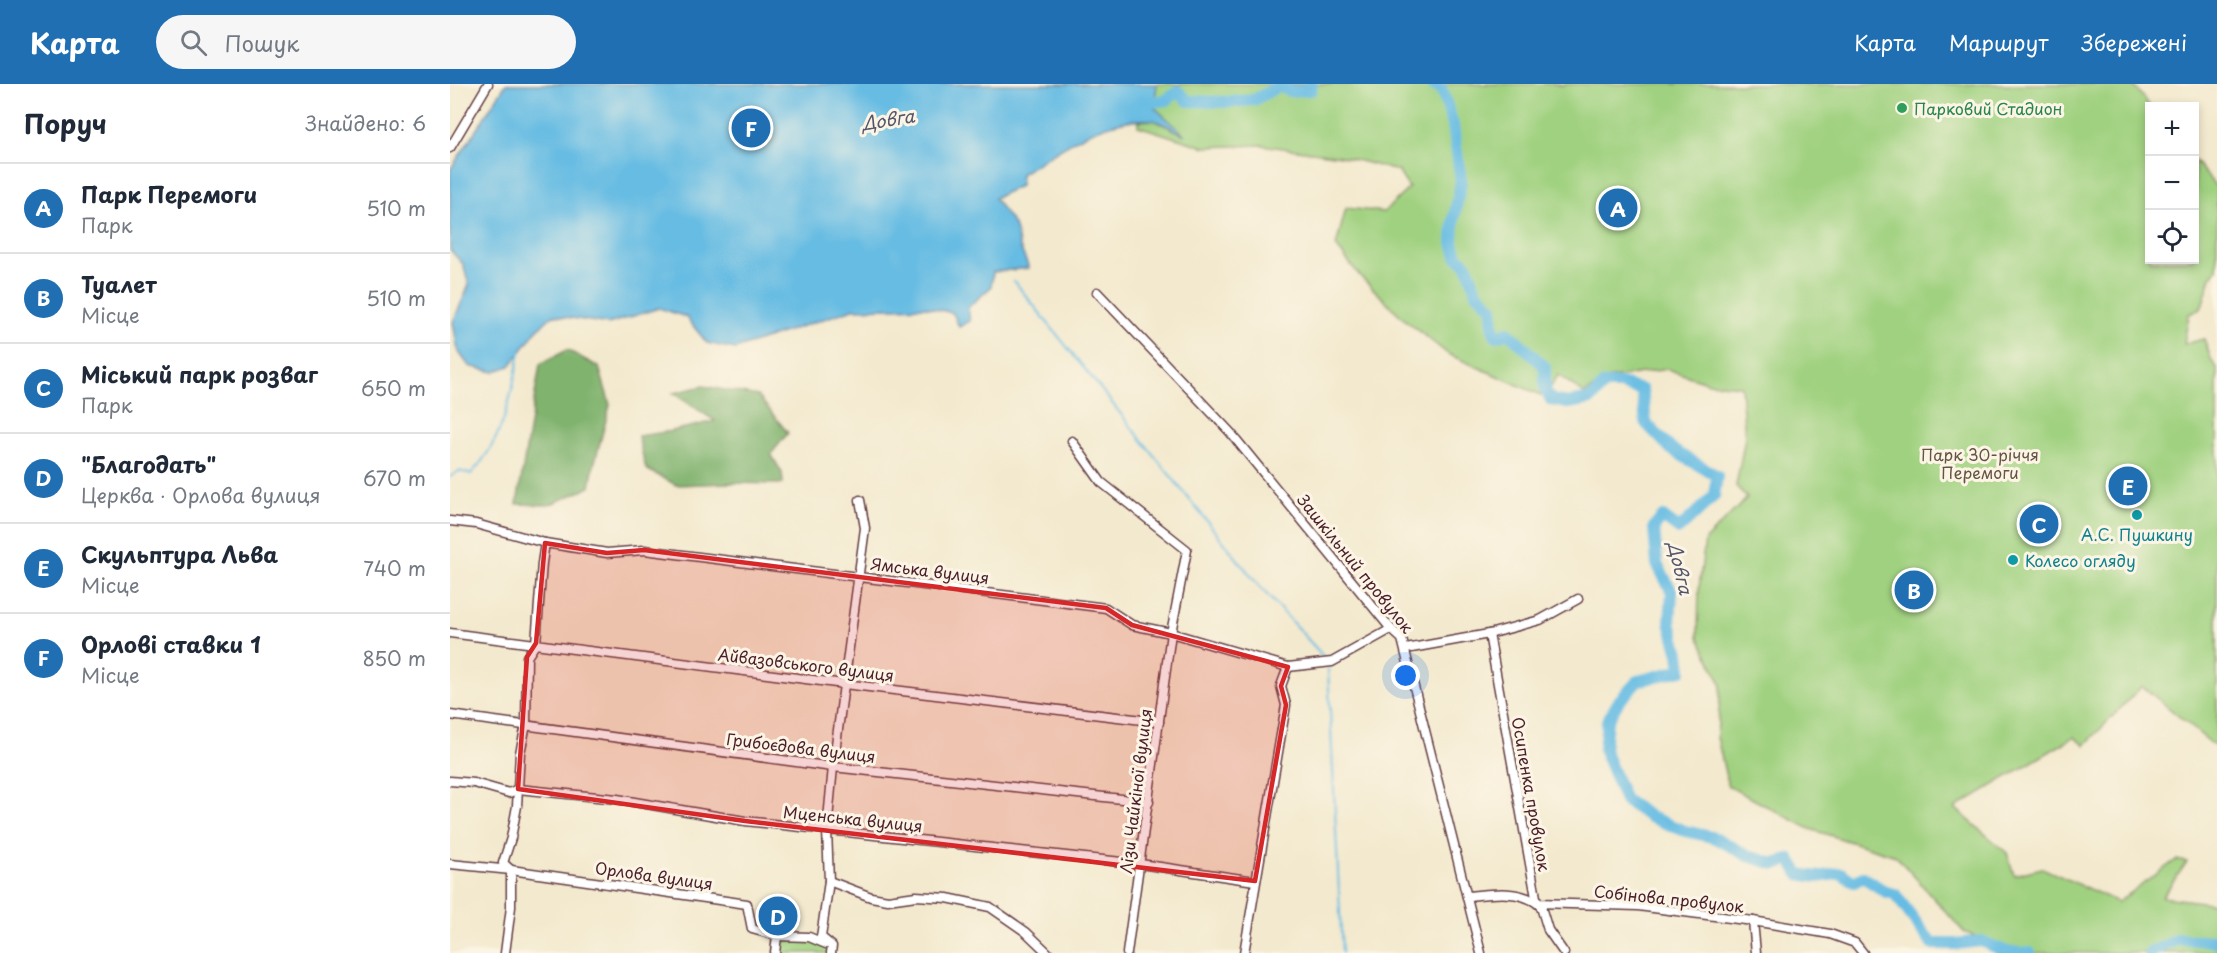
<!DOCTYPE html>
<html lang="uk">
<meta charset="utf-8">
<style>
:root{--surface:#fff;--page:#f6f6f7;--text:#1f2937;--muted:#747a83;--line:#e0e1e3;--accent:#1f6fb2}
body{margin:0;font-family:"Playpen Sans",sans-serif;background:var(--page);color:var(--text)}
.controls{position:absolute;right:18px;top:18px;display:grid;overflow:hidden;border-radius:0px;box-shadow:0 3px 9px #0003}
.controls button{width:54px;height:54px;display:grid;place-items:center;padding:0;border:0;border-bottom:2px solid var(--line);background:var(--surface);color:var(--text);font:30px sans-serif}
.you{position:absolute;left:956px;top:592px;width:21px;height:21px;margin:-15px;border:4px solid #fff;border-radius:50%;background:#1a73e8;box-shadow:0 0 0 9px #1a73e833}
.badge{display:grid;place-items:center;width:39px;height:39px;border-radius:50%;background:var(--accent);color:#fff;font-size:20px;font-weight:700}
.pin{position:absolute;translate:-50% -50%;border:3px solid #fff;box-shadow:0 2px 6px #0006}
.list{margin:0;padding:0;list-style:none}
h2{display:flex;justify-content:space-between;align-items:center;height:78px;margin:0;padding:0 24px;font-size:26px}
h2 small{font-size:20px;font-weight:400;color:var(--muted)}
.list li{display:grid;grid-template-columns:39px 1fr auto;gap:18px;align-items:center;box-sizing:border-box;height:90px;padding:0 24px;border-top:2px solid var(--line)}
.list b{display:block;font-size:22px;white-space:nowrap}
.list p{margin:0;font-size:20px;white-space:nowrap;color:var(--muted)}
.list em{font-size:20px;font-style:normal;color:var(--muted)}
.icon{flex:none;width:33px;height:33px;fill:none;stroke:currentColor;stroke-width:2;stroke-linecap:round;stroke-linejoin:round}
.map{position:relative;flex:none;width:1767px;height:869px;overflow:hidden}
header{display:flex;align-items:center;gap:36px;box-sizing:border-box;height:84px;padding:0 30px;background:var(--accent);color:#fff}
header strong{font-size:28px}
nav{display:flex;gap:33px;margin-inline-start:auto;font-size:21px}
.search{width:420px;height:54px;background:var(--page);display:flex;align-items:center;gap:15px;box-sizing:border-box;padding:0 21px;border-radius:33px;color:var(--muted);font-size:22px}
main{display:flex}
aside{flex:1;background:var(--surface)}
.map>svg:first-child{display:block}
.green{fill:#a0d180;stroke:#757856;stroke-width:1.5}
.forest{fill:#80b36e;stroke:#65694c;stroke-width:1.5}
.water{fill:#66bce3;stroke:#586e87;stroke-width:1.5}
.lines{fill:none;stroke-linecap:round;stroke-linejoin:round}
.stream{stroke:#66bce3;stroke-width:2}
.river{stroke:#66bce3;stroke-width:12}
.minor-casing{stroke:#633d43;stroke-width:11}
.minor{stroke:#fff;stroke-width:8}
.marked{fill:#d62828;fill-opacity:0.2;stroke:#d62828;stroke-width:4.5;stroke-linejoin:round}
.leisure-dot{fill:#2e9e5b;stroke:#fcf5e5;stroke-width:2}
.culture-dot{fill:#0f9aa8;stroke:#fcf5e5;stroke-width:2}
.labels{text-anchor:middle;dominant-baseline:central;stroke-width:6;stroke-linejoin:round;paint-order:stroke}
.leisure-label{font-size:16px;fill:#27864d;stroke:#fcf5e5;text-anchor:start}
.park-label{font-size:16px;fill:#645444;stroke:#fcf5e5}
.culture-label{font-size:16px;fill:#0d838f;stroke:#fcf5e5}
.street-label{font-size:16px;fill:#4a1f2b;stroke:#fcf5e5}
.water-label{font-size:18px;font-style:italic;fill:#54566b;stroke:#fcf5e5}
</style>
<header>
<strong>Карта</strong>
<div class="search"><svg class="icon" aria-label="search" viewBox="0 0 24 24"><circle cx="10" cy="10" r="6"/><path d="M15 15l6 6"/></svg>Пошук</div>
<nav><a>Карта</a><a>Маршрут</a><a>Збережені</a></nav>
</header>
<main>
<aside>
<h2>Поруч<small>Знайдено: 6</small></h2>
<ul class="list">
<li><span class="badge">A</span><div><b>Парк Перемоги</b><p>Парк</p></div><em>510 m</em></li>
<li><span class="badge">B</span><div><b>Туалет</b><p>Місце</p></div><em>510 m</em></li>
<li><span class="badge">C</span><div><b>Міський парк розваг</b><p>Парк</p></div><em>650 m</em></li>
<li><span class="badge">D</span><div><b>&quot;Благодать&quot;</b><p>Церква · Орлова вулиця</p></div><em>670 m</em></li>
<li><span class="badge">E</span><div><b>Скульптура Льва</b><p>Місце</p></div><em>740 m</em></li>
<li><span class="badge">F</span><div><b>Орлові ставки 1</b><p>Місце</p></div><em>850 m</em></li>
</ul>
</aside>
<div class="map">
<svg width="1767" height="869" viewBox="0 0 1767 869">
<rect width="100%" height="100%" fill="#fcf5e5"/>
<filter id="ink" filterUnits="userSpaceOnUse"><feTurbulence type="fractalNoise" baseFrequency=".0167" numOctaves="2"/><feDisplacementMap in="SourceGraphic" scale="12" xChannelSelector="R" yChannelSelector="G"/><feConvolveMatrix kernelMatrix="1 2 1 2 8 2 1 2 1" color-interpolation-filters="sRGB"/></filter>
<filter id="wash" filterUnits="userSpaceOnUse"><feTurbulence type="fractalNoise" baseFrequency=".008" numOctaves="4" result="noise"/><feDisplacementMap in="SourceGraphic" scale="24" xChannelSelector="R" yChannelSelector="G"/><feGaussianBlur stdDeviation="1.35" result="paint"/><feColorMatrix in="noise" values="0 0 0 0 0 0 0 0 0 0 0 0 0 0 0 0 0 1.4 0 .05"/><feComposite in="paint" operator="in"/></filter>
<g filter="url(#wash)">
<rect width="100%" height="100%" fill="#f3e9ce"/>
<g class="green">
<path d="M707 0H1105L1114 2 1115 0H1682L1700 22V176H1744L1745 77 1767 104V185L1761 193 1751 225 1739 230 1734 260 1754 255 1761 275 1767 284V664L1692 602 1635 661 1624 653 1505 724 1557 769 1564 791 1592 784 1668 818 1726 776 1737 778 1712 813 1767 820V869H1570L1514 848 1446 772 1360 745 1278 702 1267 653 1271 600 1248 552 1249 504 1255 456 1297 414 1286 402 1295 354 1291 302 1259 299 1217 285 1155 295 1135 310 1108 291 1095 313 998 270 954 235 910 192 886 162 896 124 934 128 959 104 948 87 891 72 811 61 754 63 688 42 689 37 704 36 733 50 703 23Z"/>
<path d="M327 852 359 853 382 862 381 869H325Z"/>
</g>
<g class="forest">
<path d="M117 266 149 283 160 321 143 385 140 403 99 421 67 420 90 280Z"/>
<path d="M253 302 308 312 338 349 321 370 332 389 333 400 279 399 226 401 196 385 188 352 222 347 265 337 223 309Z"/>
</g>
<path class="water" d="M56 0H707L704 23 735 51C725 47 712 37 701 36 654 32 609 65 571 90L570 102 544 114 564 141 570 163 579 184 543 188 541 203 518 223 520 237 509 243 503 229 476 223 403 225 285 265 257 259 236 233 209 224 158 240 103 231 86 247 60 282 44 288 19 282 8 267 3 238 19 201 13 180 0 166V86Z"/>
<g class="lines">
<g class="stream">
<path d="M564 197 809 502 873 572"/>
<path d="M0 393 9 387 21 390C54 356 61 312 70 268"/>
<path d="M0 425V426"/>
<path d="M878 585 892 869"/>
<path d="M1578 869V868"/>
</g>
<g class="river">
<path d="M982 0 992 6 1003 41 1011 97 1004 135 1003 159 1007 172 1017 181 1027 209 1042 224 1043 244 1046 252 1058 248 1095 283V306L1101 316 1118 319 1141 315 1154 300H1170L1192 306 1196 339 1221 365 1267 392 1264 412 1229 445 1213 433 1204 443 1207 480 1222 508 1220 539 1229 569 1231 586 1188 597 1169 617 1157 637 1154 666 1175 716 1200 733 1235 747 1266 754 1298 772 1325 780 1340 775 1349 790 1367 793 1391 789 1404 798 1413 793 1436 808 1445 810 1482 860H1506L1531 857 1557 868 1580 869"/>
<path d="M688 20 717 16 728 7 738 17 775 18 804 16 830 1 839 7 861 6 862 0"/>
<path d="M1700 869 1728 855 1767 857"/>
</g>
</g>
</g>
<g filter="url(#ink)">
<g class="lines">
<g class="minor-casing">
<g id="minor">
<path d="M0 64 38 0"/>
<path d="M647 208 780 348 941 545 952 555 1031 869"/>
<path d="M622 357 651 398 737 466 721 549 677 869"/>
<path d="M0 437 26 440 95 459 157 469 194 466 656 524 682 541 721 549 838 583 882 578 941 545"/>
<path d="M0 549 394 600 709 638"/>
<path d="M1039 550 1087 819 1091 823 1098 846 1114 869"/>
<path d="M956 565 1039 550 1090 536 1128 515"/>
<path d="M0 631 383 683 699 718"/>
<path d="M0 697 24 699 59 709 68 705 167 715 295 737 690 780 805 797"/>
<path d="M0 780 61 786 297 820 302 845 327 852 359 853 376 860"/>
<path d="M379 797 421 813 438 816 466 812 497 814 540 823 576 848 598 869"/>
<path d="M1017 812C1040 810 1067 805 1087 819L1188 822 1303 837 1380 850 1405 859 1413 869"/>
<path d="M1303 837 1306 869"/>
<path d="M55 869 61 823V786L53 779 61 754 67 722 70 669 76 641 77 573 86 559 92 479 95 459"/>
<path d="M325 869 327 852"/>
<path d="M381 869 382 862 371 853 379 797 377 746 383 683 415 444 410 416"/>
<path d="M794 869 836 621 831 602 838 583"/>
</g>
</g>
<use href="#minor" class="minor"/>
</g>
</g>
<path class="marked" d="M95 459 157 469 194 466 656 524 682 541 838 583 831 602 836 621 805 797 295 737 68 705 77 573 86 559Z"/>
<circle class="leisure-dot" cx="1452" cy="24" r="6"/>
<g class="culture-dot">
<circle cx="1687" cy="431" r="6"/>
<circle cx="1563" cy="476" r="6"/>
</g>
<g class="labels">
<g class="leisure-label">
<text x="1464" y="24">Парковий Стадион</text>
</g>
<g class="park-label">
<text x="1530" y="370">Парк 30-річчя<tspan x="1530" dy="18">Перемоги</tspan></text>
</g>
<g class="culture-label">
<text x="1687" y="450">А.С. Пушкину</text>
<text x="1575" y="476" text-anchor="start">Колесо огляду</text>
</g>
<g class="street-label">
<text transform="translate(906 479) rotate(51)">Зашкільний провулок</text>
<text transform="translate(480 486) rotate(7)">Ямська вулиця</text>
<text transform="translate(356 580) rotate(7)">Айвазовського вулиця</text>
<text transform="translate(351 663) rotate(7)">Грибоєдова вулиця</text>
<text transform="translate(685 707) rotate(-83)">Лізи Чайкіної вулиця</text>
<text transform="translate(1082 710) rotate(80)">Осипенка провулок</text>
<text transform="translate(403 734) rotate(6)">Мценська вулиця</text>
<text transform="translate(204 791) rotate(8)">Орлова вулиця</text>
<text transform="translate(1219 814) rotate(6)">Собінова провулок</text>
</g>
<g class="water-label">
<text transform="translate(438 35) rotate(-9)">Довга</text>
<text transform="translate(1231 484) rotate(77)">Довга</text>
</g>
</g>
</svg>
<div class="controls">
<button>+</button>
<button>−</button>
<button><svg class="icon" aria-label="locate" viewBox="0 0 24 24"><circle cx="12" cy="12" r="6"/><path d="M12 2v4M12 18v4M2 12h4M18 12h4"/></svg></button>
</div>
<div class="you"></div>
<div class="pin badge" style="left:1168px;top:124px">A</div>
<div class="pin badge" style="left:1464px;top:506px">B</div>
<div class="pin badge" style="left:1589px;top:440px">C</div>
<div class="pin badge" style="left:328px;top:832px">D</div>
<div class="pin badge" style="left:1678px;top:402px">E</div>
<div class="pin badge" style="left:301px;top:44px">F</div>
</div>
</main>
